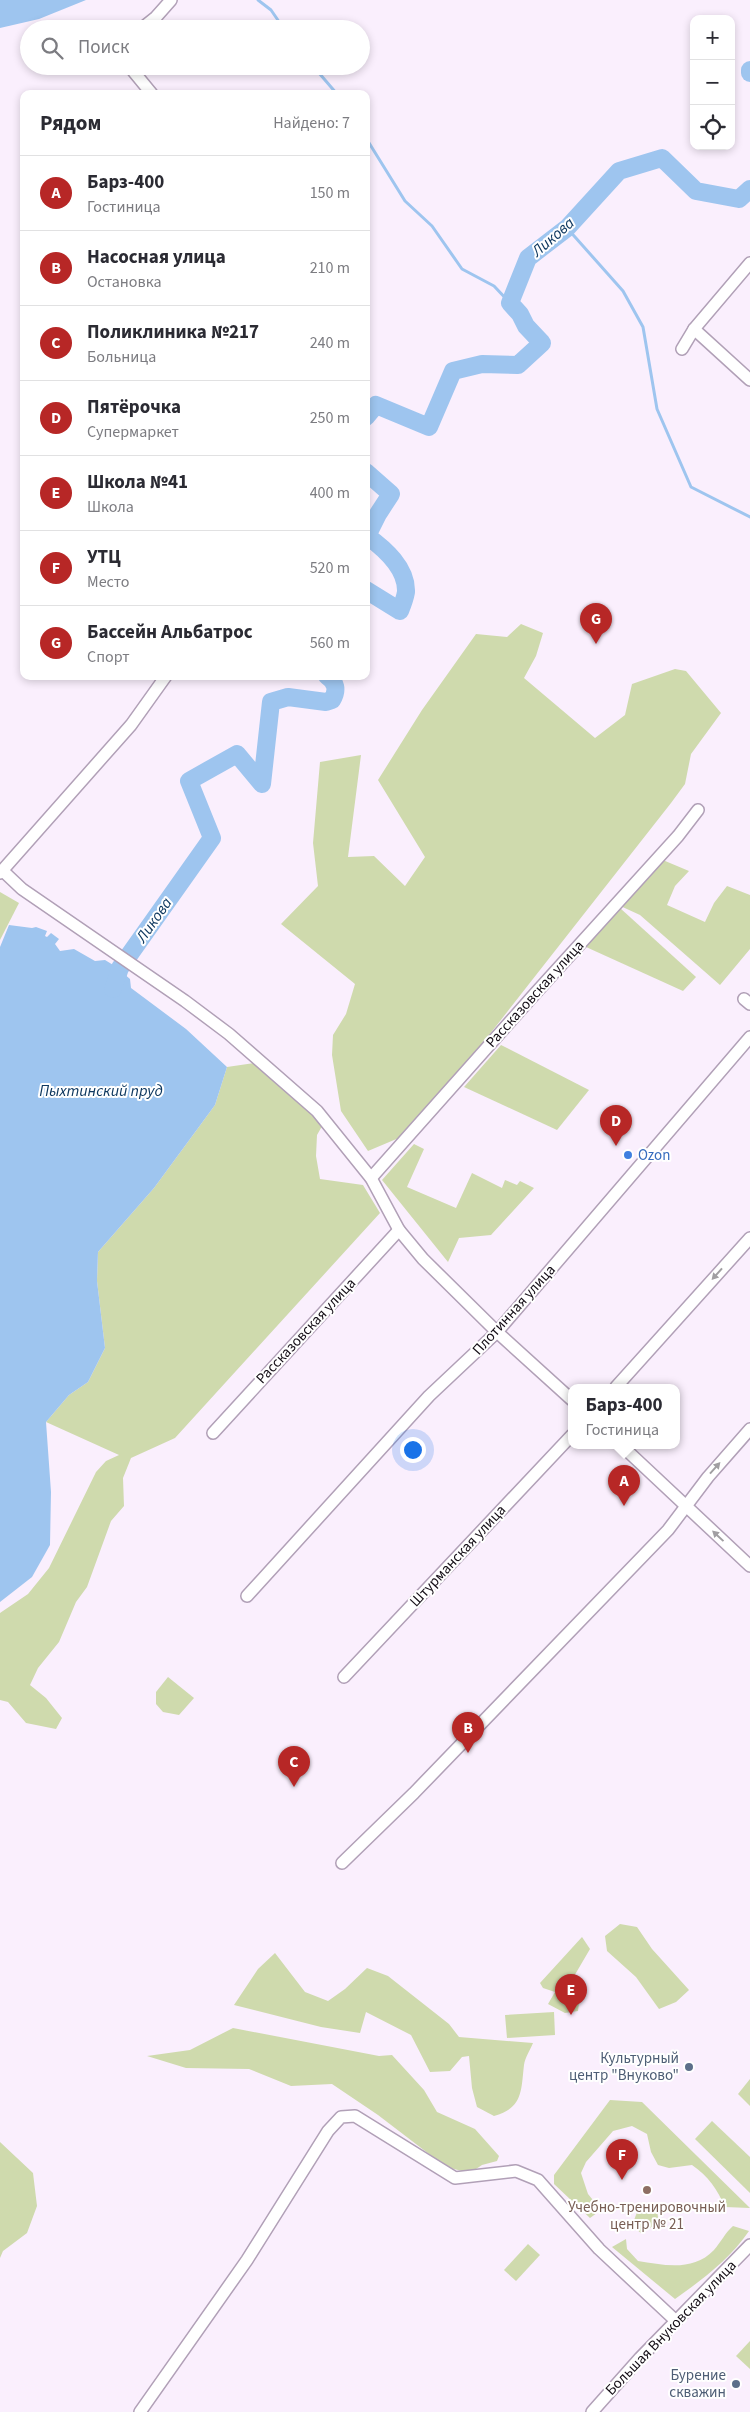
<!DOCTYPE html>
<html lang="ru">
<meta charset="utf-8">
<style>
:root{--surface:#fff;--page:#f7f7f7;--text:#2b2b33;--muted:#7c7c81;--line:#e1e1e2;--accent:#b72726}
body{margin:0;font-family:"Source Sans 3",sans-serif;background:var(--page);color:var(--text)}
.controls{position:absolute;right:15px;top:15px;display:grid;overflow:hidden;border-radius:10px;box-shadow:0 2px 8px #0003}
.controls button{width:45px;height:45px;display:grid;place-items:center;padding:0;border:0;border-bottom:1px solid var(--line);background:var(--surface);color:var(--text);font:25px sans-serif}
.you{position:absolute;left:412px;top:1449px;width:18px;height:18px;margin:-12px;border:4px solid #fff;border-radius:50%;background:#1a73e8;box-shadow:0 0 0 8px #1a73e833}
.badge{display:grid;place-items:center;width:32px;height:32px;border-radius:50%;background:var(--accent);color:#fff;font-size:16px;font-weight:700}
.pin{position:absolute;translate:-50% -41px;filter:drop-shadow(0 1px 2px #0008)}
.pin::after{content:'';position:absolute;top:26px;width:18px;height:15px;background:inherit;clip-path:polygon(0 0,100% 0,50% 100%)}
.popup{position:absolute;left:568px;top:1384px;width:112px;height:65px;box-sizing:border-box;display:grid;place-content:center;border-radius:10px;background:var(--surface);filter:drop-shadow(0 1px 4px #0005);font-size:16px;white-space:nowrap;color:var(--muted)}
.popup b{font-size:19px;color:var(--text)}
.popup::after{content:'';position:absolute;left:50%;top:100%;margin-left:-10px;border:10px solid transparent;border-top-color:var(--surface)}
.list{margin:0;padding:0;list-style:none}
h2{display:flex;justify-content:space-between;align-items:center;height:65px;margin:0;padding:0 20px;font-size:21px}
h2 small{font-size:16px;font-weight:400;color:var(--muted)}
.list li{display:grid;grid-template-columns:32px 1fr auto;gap:15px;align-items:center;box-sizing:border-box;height:75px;padding:0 20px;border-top:1px solid var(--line)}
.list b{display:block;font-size:19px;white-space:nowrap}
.list p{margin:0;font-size:16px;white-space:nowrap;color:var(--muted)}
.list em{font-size:16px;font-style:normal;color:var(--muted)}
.icon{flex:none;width:28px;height:28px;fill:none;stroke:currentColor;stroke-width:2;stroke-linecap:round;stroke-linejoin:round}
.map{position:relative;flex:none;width:750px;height:2412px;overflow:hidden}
.search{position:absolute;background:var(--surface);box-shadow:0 2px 8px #0003;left:20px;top:20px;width:350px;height:55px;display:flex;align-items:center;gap:12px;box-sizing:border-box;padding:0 18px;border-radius:28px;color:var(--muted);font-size:19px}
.panel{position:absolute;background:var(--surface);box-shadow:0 2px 8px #0003;left:20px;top:90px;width:350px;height:590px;border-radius:10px}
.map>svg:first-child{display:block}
.green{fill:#cfdaad}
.water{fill:#9ec5ef}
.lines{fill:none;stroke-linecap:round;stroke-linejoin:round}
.stream{stroke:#9ec5ef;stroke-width:3}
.river{stroke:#9ec5ef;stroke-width:18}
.street-casing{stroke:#b1a0b7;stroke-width:14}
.street{stroke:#fff;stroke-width:11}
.oneway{fill:#a19fa2}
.shop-dot{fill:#3f7fe0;stroke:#fff;stroke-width:2}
.service-dot{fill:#5c6f8a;stroke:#fff;stroke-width:2}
.education-dot{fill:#8d6e63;stroke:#fff;stroke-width:2}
.labels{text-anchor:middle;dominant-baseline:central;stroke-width:4;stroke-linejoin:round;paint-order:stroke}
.street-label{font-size:15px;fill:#140e16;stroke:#fff}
.shop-label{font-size:15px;fill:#366cbe;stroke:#fff;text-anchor:start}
.service-label{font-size:15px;fill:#4e5e75;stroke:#fff;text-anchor:end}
.education-label{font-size:15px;fill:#785e54;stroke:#fff}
.water-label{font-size:16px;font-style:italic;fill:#0f3960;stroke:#fff}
</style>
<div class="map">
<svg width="750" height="2412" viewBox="0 0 750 2412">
<rect width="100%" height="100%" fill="#faeffd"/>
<g class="green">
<path d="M521 624 543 633 536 656 524 678 595 738 625 715 632 684 675 669 686 671 721 713 691 754 685 784 671 803 413 1132 368 1151 341 1111 332 1055 333 1035 346 1014 355 984 281 924 318 886 313 843 320 762 361 755 348 857 374 856 405 886 425 857 378 780 422 710 476 634 507 637Z"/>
<path d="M658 858 689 871 675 886 667 905 705 922 714 903 727 886 750 895V949L720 985 640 915 616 904Z"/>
<path d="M0 892 19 903 0 940Z"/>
<path d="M620 908 696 977 683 991 586 947Z"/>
<path d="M501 1045 589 1090 557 1130 464 1087Z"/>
<path d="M262 1062 325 1121 317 1135 316 1156 320 1179 363 1185 380 1213 175 1438 131 1458 123 1478 124 1506 111 1521 87 1587 76 1602 59 1642 38 1668 30 1685 46 1698 62 1718 56 1729 26 1723 8 1702 0 1700V1613L28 1594 49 1568 96 1472 106 1461 119 1455 46 1422 69 1395 88 1382 105 1348 97 1281 98 1252 154 1188 215 1105 227 1067Z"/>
<path d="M414 1144 424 1149 407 1187 456 1208 472 1173 502 1188 505 1180 517 1185 520 1181 534 1188 491 1235 459 1238 448 1262 382 1180Z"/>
<path d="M168 1677 194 1698 179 1715 163 1712 156 1704V1692Z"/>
<path d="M620 1924 637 1927 652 1949 689 1990 676 2002 659 2009 636 1977 607 1951 605 1936Z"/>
<path d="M582 1937 590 1949 573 1978 580 1996 578 2011 565 2013 548 2004 555 1992 543 1988 540 1983Z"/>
<path d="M275 1953 305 1992 328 2001 345 1989 367 1968 388 1976 449 2024 459 2037 533 2043C530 2050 525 2058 524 2065 521 2091 523 2108 494 2116L477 2107 472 2088 469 2056 462 2057 450 2071 430 2072 411 2035 366 2012 360 2033 321 2027 234 2005 258 1969Z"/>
<path d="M554 2012 555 2035 507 2038 505 2015Z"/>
<path d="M233 2028 379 2056 392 2055 424 2090 437 2112 475 2129 499 2156 497 2161 482 2165 470 2173 446 2167 378 2115 332 2084 291 2086 249 2069 186 2068 147 2056 190 2050Z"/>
<path d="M750 2079V2106L738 2094Z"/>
<path d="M610 2100 642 2102 750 2208 725 2207C717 2189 709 2177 692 2165L669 2168 658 2165 651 2152 647 2134 632 2126 613 2131 586 2162 581 2173 588 2194 601 2210 590 2218 554 2184V2175Z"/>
<path d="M712 2121 750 2157V2193L695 2139Z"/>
<path d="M0 2142 33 2173 37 2206 27 2233 3 2251 0 2258Z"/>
<path d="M645 2206 657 2211 659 2223 641 2233 632 2226 637 2212Z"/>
<path d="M733 2226 749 2231C730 2259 702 2280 675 2299L612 2247 626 2239 627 2249 638 2261C664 2265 693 2272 714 2250 721 2242 725 2233 733 2226Z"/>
<path d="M528 2244 540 2255 516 2281 504 2270Z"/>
<path d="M750 2341V2369L736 2356Z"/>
</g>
<g class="water">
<path d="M0 0H86L39 19 0 28Z"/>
<path d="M9 925 32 928 36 927 47 931 45 936 47 937 51 933 59 939 55 944 60 951 74 949 95 961 105 960 123 971V973L130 979 131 988 186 1029 227 1067 215 1105 154 1188 98 1252 97 1281 105 1348 88 1382 69 1395 46 1422 51 1492 50 1545 32 1577 0 1602V947Z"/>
</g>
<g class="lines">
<g class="stream">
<path d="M258 0 271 10 284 29"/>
<path d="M313 66 337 94"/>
<path d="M366 138 405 201 432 226 462 269 494 286 510 303"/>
<path d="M567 228 623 291 643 327 657 409 691 487 750 517"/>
</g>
<g class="river">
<path d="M750 70V73"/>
<path d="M366 417 376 405 429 427 453 371 482 364 518 365 542 343 526 326 520 314 510 303 528 258 567 228 619 171 662 158 696 191 739 199 750 189"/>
<path d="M366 472 391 494 378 514 367 536C385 549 407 568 406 592 405 598 402 606 400 611L366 590"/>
<path d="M113 989 120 968 212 838 189 781 237 754 262 784 271 702 288 697 326 702 332 700C338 690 336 682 327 676"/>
</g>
<g class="street-casing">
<g id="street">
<path d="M141 29 156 17 171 0"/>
<path d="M129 66 152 94"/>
<path d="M694 329 750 380"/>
<path d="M682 349 694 329 750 263"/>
<path d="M3 871 22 889 185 1001 229 1034 317 1111 371 1178 399 1230 423 1259 497 1332 572 1400"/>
<path d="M0 873 131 725 166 676"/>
<path d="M744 999 750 1004"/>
<path d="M371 1178 532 997 678 836 698 810"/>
<path d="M616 1387 750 1238"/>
<path d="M213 1433 399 1230"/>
<path d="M621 1445 750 1566"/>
<path d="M247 1596 429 1396 497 1332 750 1037"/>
<path d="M344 1677 572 1435"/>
<path d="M342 1863 414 1793 668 1530 708 1477 750 1429"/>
<path d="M140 2412 247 2260 328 2131 341 2117 355 2116 455 2178 516 2171 538 2180 599 2249 676 2321"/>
<path d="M592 2412 640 2358 750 2245"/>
</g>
</g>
<use href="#street" class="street"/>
</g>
<defs><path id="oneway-solid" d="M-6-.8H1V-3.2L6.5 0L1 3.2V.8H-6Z" transform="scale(1.25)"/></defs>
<g class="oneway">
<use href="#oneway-solid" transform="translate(717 1274) rotate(132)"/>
<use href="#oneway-solid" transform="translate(715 1468) rotate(-48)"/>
<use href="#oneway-solid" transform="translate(718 1536) rotate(-137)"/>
</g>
<circle class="shop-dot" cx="628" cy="1155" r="5"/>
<g class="service-dot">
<circle cx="689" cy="2067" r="5"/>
<circle cx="736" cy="2384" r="5"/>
</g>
<circle class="education-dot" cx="647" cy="2190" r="5"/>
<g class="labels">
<g class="street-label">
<text transform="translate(535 994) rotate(-48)">Рассказовская улица</text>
<text transform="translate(514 1310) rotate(-48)">Плотинная улица</text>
<text transform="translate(306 1331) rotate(-47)">Рассказовская улица</text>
<text transform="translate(458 1556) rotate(-47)">Штурманская улица</text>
<text transform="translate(671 2328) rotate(-46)">Большая Внуковская улица</text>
</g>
<g class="shop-label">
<text x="638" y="1155">Ozon</text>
</g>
<g class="service-label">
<text x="679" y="2058">Культурный<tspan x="679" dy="17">центр "Внуково"</tspan></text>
<text x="726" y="2375">Бурение<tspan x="726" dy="17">скважин</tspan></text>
</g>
<g class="education-label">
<text x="647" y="2207">Учебно-тренировочный<tspan x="647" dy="17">центр № 21</tspan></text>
</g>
<g class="water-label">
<text transform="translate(553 237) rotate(-41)">Ликова</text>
<text transform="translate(154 920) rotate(-55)">Ликова</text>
<text x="101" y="1091">Пыхтинский пруд</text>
</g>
</g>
</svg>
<div class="controls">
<button>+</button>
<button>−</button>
<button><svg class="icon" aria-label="locate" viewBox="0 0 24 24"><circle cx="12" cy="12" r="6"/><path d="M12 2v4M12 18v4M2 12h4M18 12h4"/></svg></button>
</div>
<div class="you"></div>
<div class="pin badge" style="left:624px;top:1506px">A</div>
<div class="popup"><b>Барз-400</b>Гостиница</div>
<div class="pin badge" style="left:468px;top:1753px">B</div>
<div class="pin badge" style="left:294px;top:1787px">C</div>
<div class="pin badge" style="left:616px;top:1146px">D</div>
<div class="pin badge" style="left:571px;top:2015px">E</div>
<div class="pin badge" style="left:622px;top:2180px">F</div>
<div class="pin badge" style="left:596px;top:644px">G</div>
<div class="search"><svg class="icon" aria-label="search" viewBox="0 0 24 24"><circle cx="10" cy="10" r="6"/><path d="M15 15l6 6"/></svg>Поиск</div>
<section class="panel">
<h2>Рядом<small>Найдено: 7</small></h2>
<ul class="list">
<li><span class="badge">A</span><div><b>Барз-400</b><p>Гостиница</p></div><em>150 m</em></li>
<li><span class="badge">B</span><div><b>Насосная улица</b><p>Остановка</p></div><em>210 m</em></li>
<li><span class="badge">C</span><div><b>Поликлиника №217</b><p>Больница</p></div><em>240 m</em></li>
<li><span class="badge">D</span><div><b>Пятёрочка</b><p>Супермаркет</p></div><em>250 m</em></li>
<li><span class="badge">E</span><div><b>Школа №41</b><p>Школа</p></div><em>400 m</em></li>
<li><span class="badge">F</span><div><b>УТЦ</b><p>Место</p></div><em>520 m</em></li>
<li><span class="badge">G</span><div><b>Бассейн Альбатрос</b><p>Спорт</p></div><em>560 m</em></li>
</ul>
</section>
</div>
